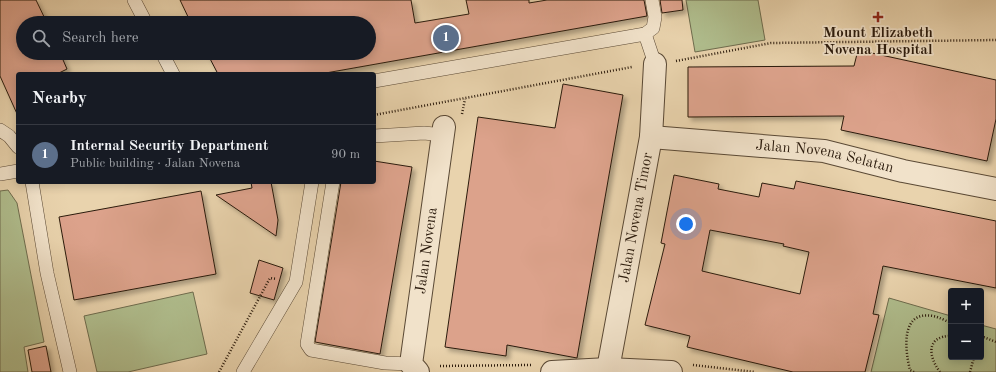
<!DOCTYPE html>
<meta charset="utf-8">
<style>
:root{--surface:#171b24;--page:#20242c;--text:#f1f3f6;--muted:#9ea1a6;--line:#363941;--accent:#1a73e8}
body{margin:0;font-family:"Old Standard TT",serif;background:var(--page);color:var(--text)}
.controls{position:absolute;right:12px;bottom:12px;display:grid;overflow:hidden;border-radius:4px;box-shadow:0 2px 10px #0003}
.controls button{width:36px;height:36px;display:grid;place-items:center;padding:0;border:0;border-bottom:1px solid var(--line);background:var(--surface);color:var(--text);font:20px sans-serif}
.you{position:absolute;left:686px;top:224px;width:14px;height:14px;margin:-10px;border:3px solid #fff;border-radius:50%;background:#1a73e8;box-shadow:0 0 0 6px #1a73e833}
.badge{display:grid;place-items:center;width:26px;height:26px;border-radius:50%;background:var(--accent);color:#fff;font-size:13px;font-weight:700}
.pin{position:absolute;translate:-50% -50%;border:2px solid #fff;box-shadow:0 1px 4px #0006}
.list{margin:0;padding:0;list-style:none}
h2{display:flex;justify-content:space-between;align-items:center;height:52px;margin:0;padding:0 16px;font-size:17px}
h2 small{font-size:13px;font-weight:400;color:var(--muted)}
.list li{display:grid;grid-template-columns:26px 1fr auto;gap:12px;align-items:center;box-sizing:border-box;height:60px;padding:0 16px;border-top:1px solid var(--line)}
.list b{display:block;font-size:15px;white-space:nowrap}
.list p{margin:0;font-size:13px;white-space:nowrap;color:var(--muted)}
.list em{font-size:13px;font-style:normal;color:var(--muted)}
.icon{flex:none;width:22px;height:22px;fill:none;stroke:currentColor;stroke-width:2;stroke-linecap:round;stroke-linejoin:round}
.map{position:relative;flex:none;width:996px;height:372px;overflow:hidden}
.search{position:absolute;background:var(--surface);box-shadow:0 2px 10px #0003;left:16px;top:16px;width:360px;height:44px;display:flex;align-items:center;gap:10px;box-sizing:border-box;padding:0 14px;border-radius:22px;color:var(--muted);font-size:15px}
.panel{position:absolute;background:var(--surface);box-shadow:0 2px 10px #0003;left:16px;top:72px;width:360px;height:112px;border-radius:4px}
.map>svg:first-child{display:block}
.green{fill:#b0be8e;stroke:#6e6c4e}
.building{fill:#dca28b;stroke:#2b1b0d;fill-rule:evenodd;filter:url(#shadow)}
.lines{fill:none;stroke-linecap:round;stroke-linejoin:round}
.lane-casing{stroke:#5a4935;stroke-width:14}
.street-casing{stroke:#5a4935;stroke-width:24}
.path{stroke:#2b1b0d;stroke-width:2.5;stroke-dasharray:1 2;stroke-linecap:butt}
.lane{stroke:#f1e2ca;stroke-width:13}
.street{stroke:#f1e2ca;stroke-width:22}
.poi-dot{fill:#8f2418;stroke:#f1e2ca;stroke-width:1.5}
.labels{text-anchor:middle;dominant-baseline:central;stroke-width:3.5;stroke-linejoin:round;paint-order:stroke}
.poi-label{font-size:15px;font-weight:bold;fill:#2b1b0d;stroke:#f1e2ca}
.street-label{font-size:15px;fill:#2b1b0d;stroke:#f1e2ca}
</style>
<div class="map">
<svg width="996" height="372" viewBox="0 0 996 372">
<defs>
<filter id="shadow"><feDropShadow dx="3.5" dy="3.5" stdDeviation="2" flood-color="#0004"/></filter>
</defs>
<rect width="100%" height="100%" fill="#e9d3ad"/>
<filter id="stains"><feTurbulence type="fractalNoise" baseFrequency=".005" numOctaves="4"/><feColorMatrix values="0 0 0 0 .2 0 0 0 0 .09 0 0 0 0 .02 0 0 0 .5 -.17"/></filter>
<radialGradient id="worn" r=".72"><stop offset=".6" stop-color="#630" stop-opacity="0"/><stop offset="1" stop-color="#630" stop-opacity=".3"/></radialGradient>
<g class="green">
<path d="M686 0H758L765 40 695 52Z"/>
<path d="M8 190 17 203 44 342 24 347 28 372H0V191Z"/>
<path d="M193 292 207 354 128 372H97L84 316Z"/>
<path d="M889 298 951 316V357H981V325L996 329V372H871Z"/>
</g>
<g class="building">
<path d="M0 0H36L47 23H23V53H60L67 69 57 74H18V116L0 76Z"/>
<path d="M180 0H411L415 23 469 14 466 0H529V3L547 0H644L647 16 320 74H218L207 53H369V23H191Z"/>
<path d="M660 0H682L683 10 662 13Z"/>
<path d="M858 50 996 80V119L987 161 841 130 844 116 688 117V67L854 66Z"/>
<path d="M563 84 623 95 577 358 507 345 506 356 445 347 478 117 555 128Z"/>
<path d="M374 161 412 167 380 354 315 342 341 182H374Z"/>
<path d="M674 175 719 184 718 189 759 197 762 183 794 189 796 181 996 221V288L883 266 873 314 879 315 865 372H793L687 347 690 336 645 325 665 244 661 243ZM710 230 784 244 783 246 809 252 800 294 702 271Z"/>
<path d="M251 182H271L278 220 276 236 216 195 252 188Z"/>
<path d="M201 191 216 274 74 300 59 217Z"/>
<path d="M259 260 283 268 274 300 250 293Z"/>
<path d="M46 346 51 372H32L28 350Z"/>
</g>
<g class="lines">
<g class="lane-casing">
<g id="lane">
<path d="M134 0 146 23"/>
<path d="M645 34 655 64"/>
<path d="M162 53 173 74"/>
<path d="M374 81 645 34 653 28 655 17 652 0"/>
<path d="M0 130 9 136 18 147"/>
<path d="M374 136 424 133 443 135"/>
<path d="M0 174 18 171"/>
<path d="M32 182 47 273 70 372"/>
<path d="M333 182 307 344 311 350 385 363 411 364"/>
<path d="M243 372 296 282 312 182"/>
</g>
</g>
<g class="street-casing">
<g id="street">
<path id="s1" d="M651 137 824 151 903 171 996 189"/>
<path id="s2" d="M608 369 651 137 655 64"/>
<path id="s3" d="M418 372 411 364 444 127"/>
<path d="M552 372 608 369 671 372"/>
</g>
</g>
<g class="path">
<path d="M676 61 771 43 996 40"/>
<path d="M462 114 465 99"/>
<path d="M374 115 632 67"/>
<path d="M981 336 996 342"/>
<path d="M693 365 755 372"/>
<path d="M440 366 531 365"/>
<path d="M219 372 270 278 277 279"/>
<path d="M914 372 910 370C905 350 900 310 933 316 939 317 946 321 951 323"/>
<path d="M940 372C928 356 926 336 951 336"/>
<path d="M970 372 974 357"/>
</g>
<use href="#lane" class="lane"/>
<use href="#street" class="street"/>
</g>
<path class="poi-dot" d="M876 11h4v4h4v4h-4v4h-4v-4h-4v-4h4z"/>
<g class="labels">
<g class="poi-label">
<text x="878" y="33">Mount Elizabeth<tspan x="878" dy="17">Novena Hospital</tspan></text>
</g>
<g class="street-label">
<text stroke="none"><textPath href="#s1" startOffset="175">Jalan Novena Selatan</textPath></text>
<text stroke="none"><textPath href="#s2" startOffset="154">Jalan Novena Timor</textPath></text>
<text stroke="none"><textPath href="#s3" startOffset="125">Jalan Novena</textPath></text>
</g>
</g>
<rect width="100%" height="100%" filter="url(#stains)"/>
<rect width="100%" height="100%" fill="url(#worn)"/>
</svg>
<div class="controls">
<button>+</button>
<button>−</button>
</div>
<div class="you"></div>
<div class="pin badge" style="left:446px;top:38px;background:#5c6f8a">1</div>
<div class="search"><svg class="icon" aria-label="search" viewBox="0 0 24 24"><circle cx="10" cy="10" r="6"/><path d="M15 15l6 6"/></svg>Search here</div>
<section class="panel">
<h2>Nearby<small></small></h2>
<ul class="list">
<li><span class="badge" style="background:#5c6f8a">1</span><div><b>Internal Security Department</b><p>Public building · Jalan Novena</p></div><em>90 m</em></li>
</ul>
</section>
</div>
